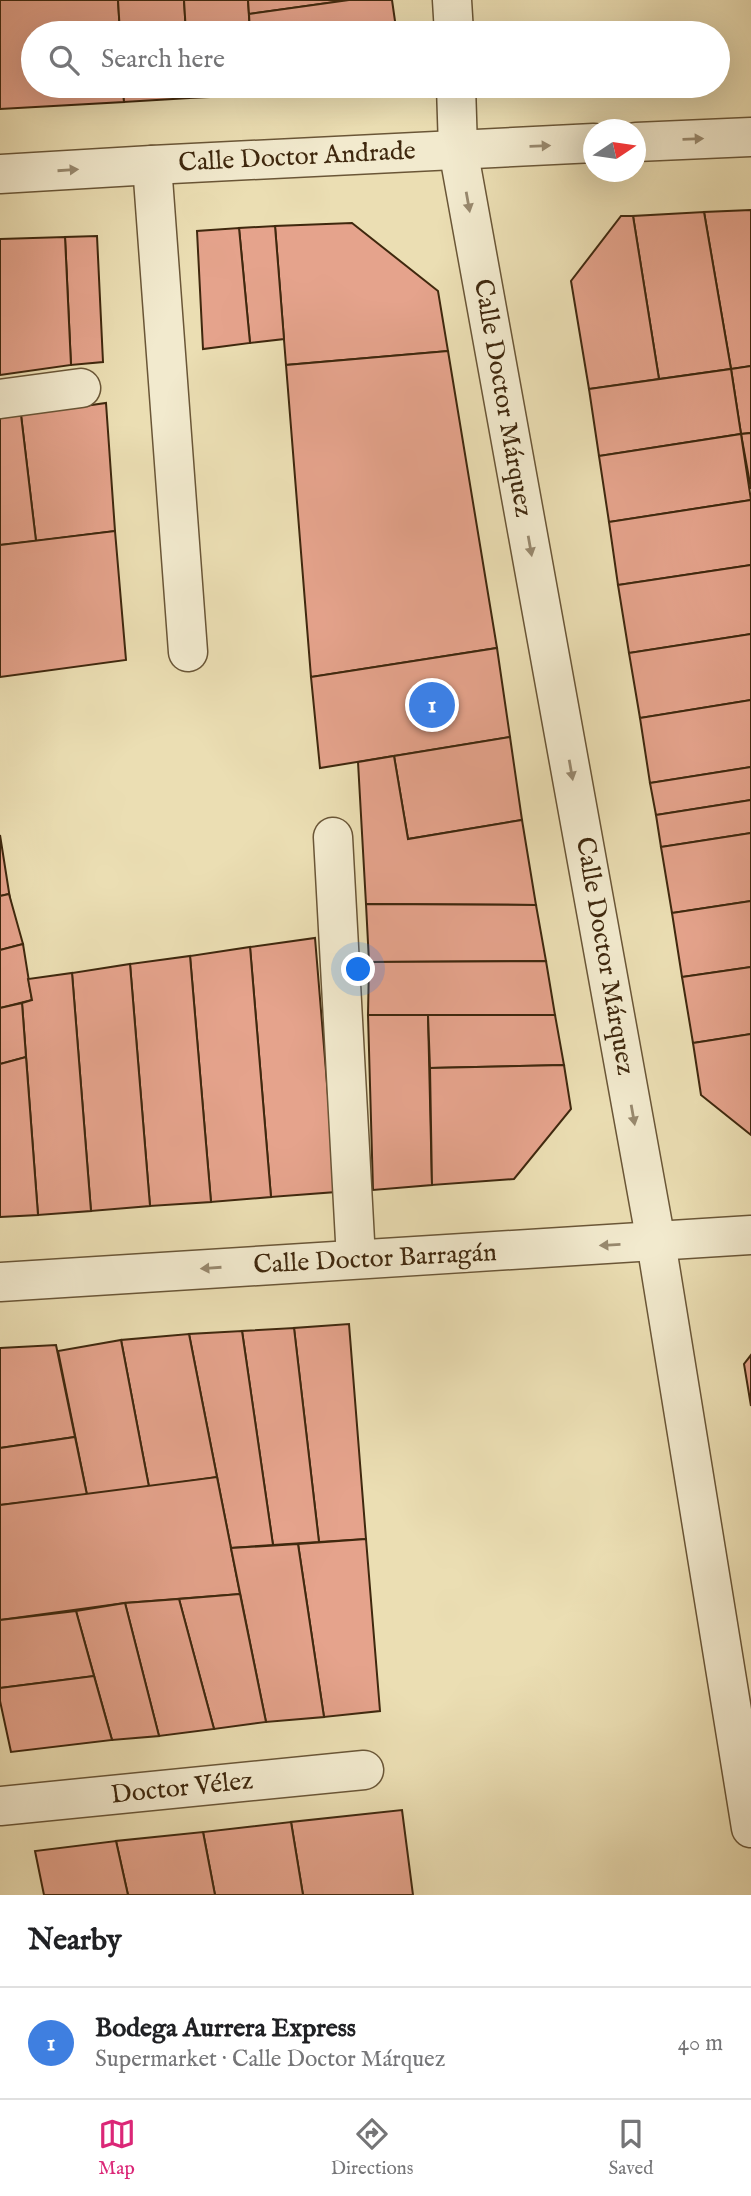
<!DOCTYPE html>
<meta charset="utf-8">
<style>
:root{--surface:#fff;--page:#f6f6f6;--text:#202124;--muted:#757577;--line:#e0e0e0;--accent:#db2777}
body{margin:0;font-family:"IM FELL English",serif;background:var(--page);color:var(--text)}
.compass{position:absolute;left:583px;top:119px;width:63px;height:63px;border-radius:50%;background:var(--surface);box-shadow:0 7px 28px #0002;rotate:77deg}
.you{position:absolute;left:359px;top:970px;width:24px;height:24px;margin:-18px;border:5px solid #fff;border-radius:50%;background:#1a73e8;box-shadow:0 0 0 10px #1a73e833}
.badge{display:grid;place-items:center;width:46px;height:46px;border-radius:50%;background:var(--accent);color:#fff;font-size:23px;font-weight:700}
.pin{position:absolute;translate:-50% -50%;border:4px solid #fff;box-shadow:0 2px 7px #0006}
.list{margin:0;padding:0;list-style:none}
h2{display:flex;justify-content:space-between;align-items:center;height:91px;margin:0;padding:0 28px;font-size:30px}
h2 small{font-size:23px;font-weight:400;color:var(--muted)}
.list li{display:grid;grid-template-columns:46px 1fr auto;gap:21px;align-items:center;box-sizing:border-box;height:112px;padding:0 28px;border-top:2px solid var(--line)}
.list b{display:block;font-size:26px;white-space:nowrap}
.list p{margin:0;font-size:23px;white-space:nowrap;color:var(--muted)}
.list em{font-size:23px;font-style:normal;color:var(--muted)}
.icon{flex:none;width:38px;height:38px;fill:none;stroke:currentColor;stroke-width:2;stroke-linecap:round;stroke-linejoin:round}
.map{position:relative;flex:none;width:751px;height:1895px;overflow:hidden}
.search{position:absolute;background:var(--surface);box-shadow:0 7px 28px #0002;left:21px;right:21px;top:21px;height:77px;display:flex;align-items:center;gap:18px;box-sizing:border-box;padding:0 24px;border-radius:38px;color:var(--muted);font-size:26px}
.sheet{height:203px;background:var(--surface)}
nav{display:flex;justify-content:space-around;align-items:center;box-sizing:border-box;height:98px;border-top:2px solid var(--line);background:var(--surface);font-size:19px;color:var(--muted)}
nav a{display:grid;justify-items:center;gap:4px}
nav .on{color:var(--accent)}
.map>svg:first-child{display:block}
.building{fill:#e5a38c;stroke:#3f280e;stroke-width:2}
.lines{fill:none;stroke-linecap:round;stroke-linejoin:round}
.minor-casing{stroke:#6a5637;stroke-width:41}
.minor{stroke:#f2eace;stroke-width:38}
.oneway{fill:#98896e}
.labels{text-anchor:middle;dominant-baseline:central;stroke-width:5;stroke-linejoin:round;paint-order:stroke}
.street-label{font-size:26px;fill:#3f280e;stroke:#f2eace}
</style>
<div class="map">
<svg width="751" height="1895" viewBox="0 0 751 1895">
<rect width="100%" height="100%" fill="#ebdeb3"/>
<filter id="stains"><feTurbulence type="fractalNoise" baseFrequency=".00286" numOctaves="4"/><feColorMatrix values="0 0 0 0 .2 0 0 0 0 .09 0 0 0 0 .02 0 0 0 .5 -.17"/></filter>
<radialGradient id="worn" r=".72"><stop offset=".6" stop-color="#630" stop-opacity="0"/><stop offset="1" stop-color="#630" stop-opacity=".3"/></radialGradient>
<g class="building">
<path d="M0 0H118L120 33H33V86H123L124 102 0 109Z"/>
<path d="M118 0H184L186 33H120Z"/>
<path d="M184 0H248L250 33H186Z"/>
<path d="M248 0H349L249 14Z"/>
<path d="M349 0H392L396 28 391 33H250L249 14Z"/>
<path d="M123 86H189V98L124 102Z"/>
<path d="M189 86H253L254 95 189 98Z"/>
<path d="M253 86H345L340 92 254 95Z"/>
<path d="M751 210V366L731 369 704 212Z"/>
<path d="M704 212 731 369 659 379 633 216Z"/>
<path d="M621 216H633L659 379 589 389 571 281Z"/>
<path d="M352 223 438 291 448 351 286 365 275 226Z"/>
<path d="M275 226 284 339 250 343 239 228Z"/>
<path d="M239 228 250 343 203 349 197 231Z"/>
<path d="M97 236 103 362 71 365 65 237Z"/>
<path d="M65 237 71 365 0 375V239Z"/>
<path d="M448 351 497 648 311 677 286 365Z"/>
<path d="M751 366V433L741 434 731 369Z"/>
<path d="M731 369 741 434 599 456 589 389Z"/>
<path d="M106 403 115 531 36 541 21 415Z"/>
<path d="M21 415 36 541 0 545V418Z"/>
<path d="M751 433V489L741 434Z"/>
<path d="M741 434 751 500 609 522 599 456Z"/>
<path d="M751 500V565L618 585 609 522Z"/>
<path d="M115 531 126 660 0 677V545Z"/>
<path d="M751 565V634L629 653 618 585Z"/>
<path d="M751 634V700L640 718 629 653Z"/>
<path d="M497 648 510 737 320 768 311 677Z"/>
<path d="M751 700V767L650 783 640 718Z"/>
<path d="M510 737 522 820 408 839 394 756Z"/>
<path d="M394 756 408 839 522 820 536 905 366 904 358 762Z"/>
<path d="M751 767V800L656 815 650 783Z"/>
<path d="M751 800V833L661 847 656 815Z"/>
<path d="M751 833V901L672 913 661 847Z"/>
<path d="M0 835 11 905 9 894 0 896Z"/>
<path d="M9 894 23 944 0 950V896Z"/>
<path d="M751 901V967L682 977 672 913Z"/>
<path d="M366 904 536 905 546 961 369 962Z"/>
<path d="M315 938 336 1192 271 1197 250 947Z"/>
<path d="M23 944 32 1000 0 1008V950Z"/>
<path d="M250 947 271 1197 211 1202 190 956Z"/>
<path d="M190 956 211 1202 150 1206 130 964Z"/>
<path d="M546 961 555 1015H368L369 962Z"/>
<path d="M130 964 150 1206 91 1211 72 973Z"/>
<path d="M751 967V1034L693 1043 682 977Z"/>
<path d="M72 973 91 1211 38 1215 22 1003 32 1000 28 979Z"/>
<path d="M22 1003 26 1057 0 1064V1008Z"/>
<path d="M368 1015H428L432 1185 373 1190Z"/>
<path d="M428 1015H555L564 1065 430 1068Z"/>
<path d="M751 1034V1135L701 1095 693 1043Z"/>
<path d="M26 1057 38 1215 0 1217V1064Z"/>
<path d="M564 1065 571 1109 514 1179 432 1185 430 1068Z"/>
<path d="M349 1324 366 1539 319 1542 294 1328Z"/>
<path d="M294 1328 319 1542 273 1545 242 1331Z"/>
<path d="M242 1331 273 1545 231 1548 189 1334Z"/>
<path d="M189 1334 217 1477 149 1487 121 1340Z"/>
<path d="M121 1340 149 1487 87 1495 58 1351Z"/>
<path d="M56 1345 75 1437 0 1448V1348Z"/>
<path d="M751 1355V1406L744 1364Z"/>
<path d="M75 1437 87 1495 0 1505V1448Z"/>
<path d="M217 1477 240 1594 125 1603 0 1620V1505Z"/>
<path d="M366 1539 380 1711 324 1717 298 1544Z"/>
<path d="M298 1544 324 1717 266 1722 231 1548Z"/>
<path d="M240 1594 266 1722 214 1729 179 1599Z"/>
<path d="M179 1599 214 1729 159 1736 125 1603Z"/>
<path d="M125 1603 159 1736 112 1740 76 1611Z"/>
<path d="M76 1611 94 1676 0 1688V1620Z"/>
<path d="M94 1676 112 1740 11 1752 0 1701V1688Z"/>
<path d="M402 1810 413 1895H303L291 1822Z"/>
<path d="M291 1822 303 1895H215L203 1832Z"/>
<path d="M203 1832 215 1895H128L116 1841Z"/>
<path d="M116 1841 128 1895H44L35 1851Z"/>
</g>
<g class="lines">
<g class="minor-casing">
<g id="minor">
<path d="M452 0 454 33"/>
<path d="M456 86 458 149 656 1242 751 1828"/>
<path d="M636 142 751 137"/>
<path d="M152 165 188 652"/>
<path d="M0 174 152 165 594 143"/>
<path d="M0 399 81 388"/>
<path d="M333 837 356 1259"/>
<path d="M0 1282 751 1235"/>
<path d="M0 1806 364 1770"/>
</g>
</g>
<use href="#minor" class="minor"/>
</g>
<defs><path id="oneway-solid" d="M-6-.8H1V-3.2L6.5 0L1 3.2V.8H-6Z" transform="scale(1.75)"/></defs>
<g class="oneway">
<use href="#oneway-solid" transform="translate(693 139) rotate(-2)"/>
<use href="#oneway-solid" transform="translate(540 146) rotate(-2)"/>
<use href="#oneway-solid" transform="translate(68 170) rotate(-4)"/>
<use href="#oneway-solid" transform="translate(468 202) rotate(80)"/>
<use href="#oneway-solid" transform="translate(530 546) rotate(80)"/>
<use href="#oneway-solid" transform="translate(571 770) rotate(80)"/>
<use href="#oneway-solid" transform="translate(633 1115) rotate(80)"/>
<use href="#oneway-solid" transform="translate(610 1245) rotate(177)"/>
<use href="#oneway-solid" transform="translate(211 1268) rotate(176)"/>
</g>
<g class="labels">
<g class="street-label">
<text transform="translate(297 157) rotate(-3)">Calle Doctor Andrade</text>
<text transform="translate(503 398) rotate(80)">Calle Doctor Márquez</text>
<text transform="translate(605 956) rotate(80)">Calle Doctor Márquez</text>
<text transform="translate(375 1259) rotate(-3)">Calle Doctor Barragán</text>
<text transform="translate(182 1788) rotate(-6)">Doctor Vélez</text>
</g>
</g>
<rect width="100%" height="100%" filter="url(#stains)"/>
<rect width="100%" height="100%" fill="url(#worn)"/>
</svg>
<svg class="compass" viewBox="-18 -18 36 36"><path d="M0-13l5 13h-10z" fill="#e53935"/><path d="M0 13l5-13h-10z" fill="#757577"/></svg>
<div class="you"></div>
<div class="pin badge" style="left:432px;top:705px;background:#3f7fe0">1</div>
<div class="search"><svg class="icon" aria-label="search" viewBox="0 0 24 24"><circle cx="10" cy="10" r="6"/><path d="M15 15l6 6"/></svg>Search here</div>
</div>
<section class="sheet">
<h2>Nearby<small></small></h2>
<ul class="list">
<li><span class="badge" style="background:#3f7fe0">1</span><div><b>Bodega Aurrera Express</b><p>Supermarket · Calle Doctor Márquez</p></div><em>40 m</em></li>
</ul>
</section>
<nav>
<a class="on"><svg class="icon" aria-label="map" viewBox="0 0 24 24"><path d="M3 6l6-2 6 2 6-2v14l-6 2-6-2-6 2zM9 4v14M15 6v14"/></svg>Map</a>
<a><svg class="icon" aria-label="directions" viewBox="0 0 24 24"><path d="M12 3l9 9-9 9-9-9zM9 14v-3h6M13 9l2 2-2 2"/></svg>Directions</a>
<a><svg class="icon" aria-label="saved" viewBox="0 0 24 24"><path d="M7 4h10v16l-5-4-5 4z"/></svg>Saved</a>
</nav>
